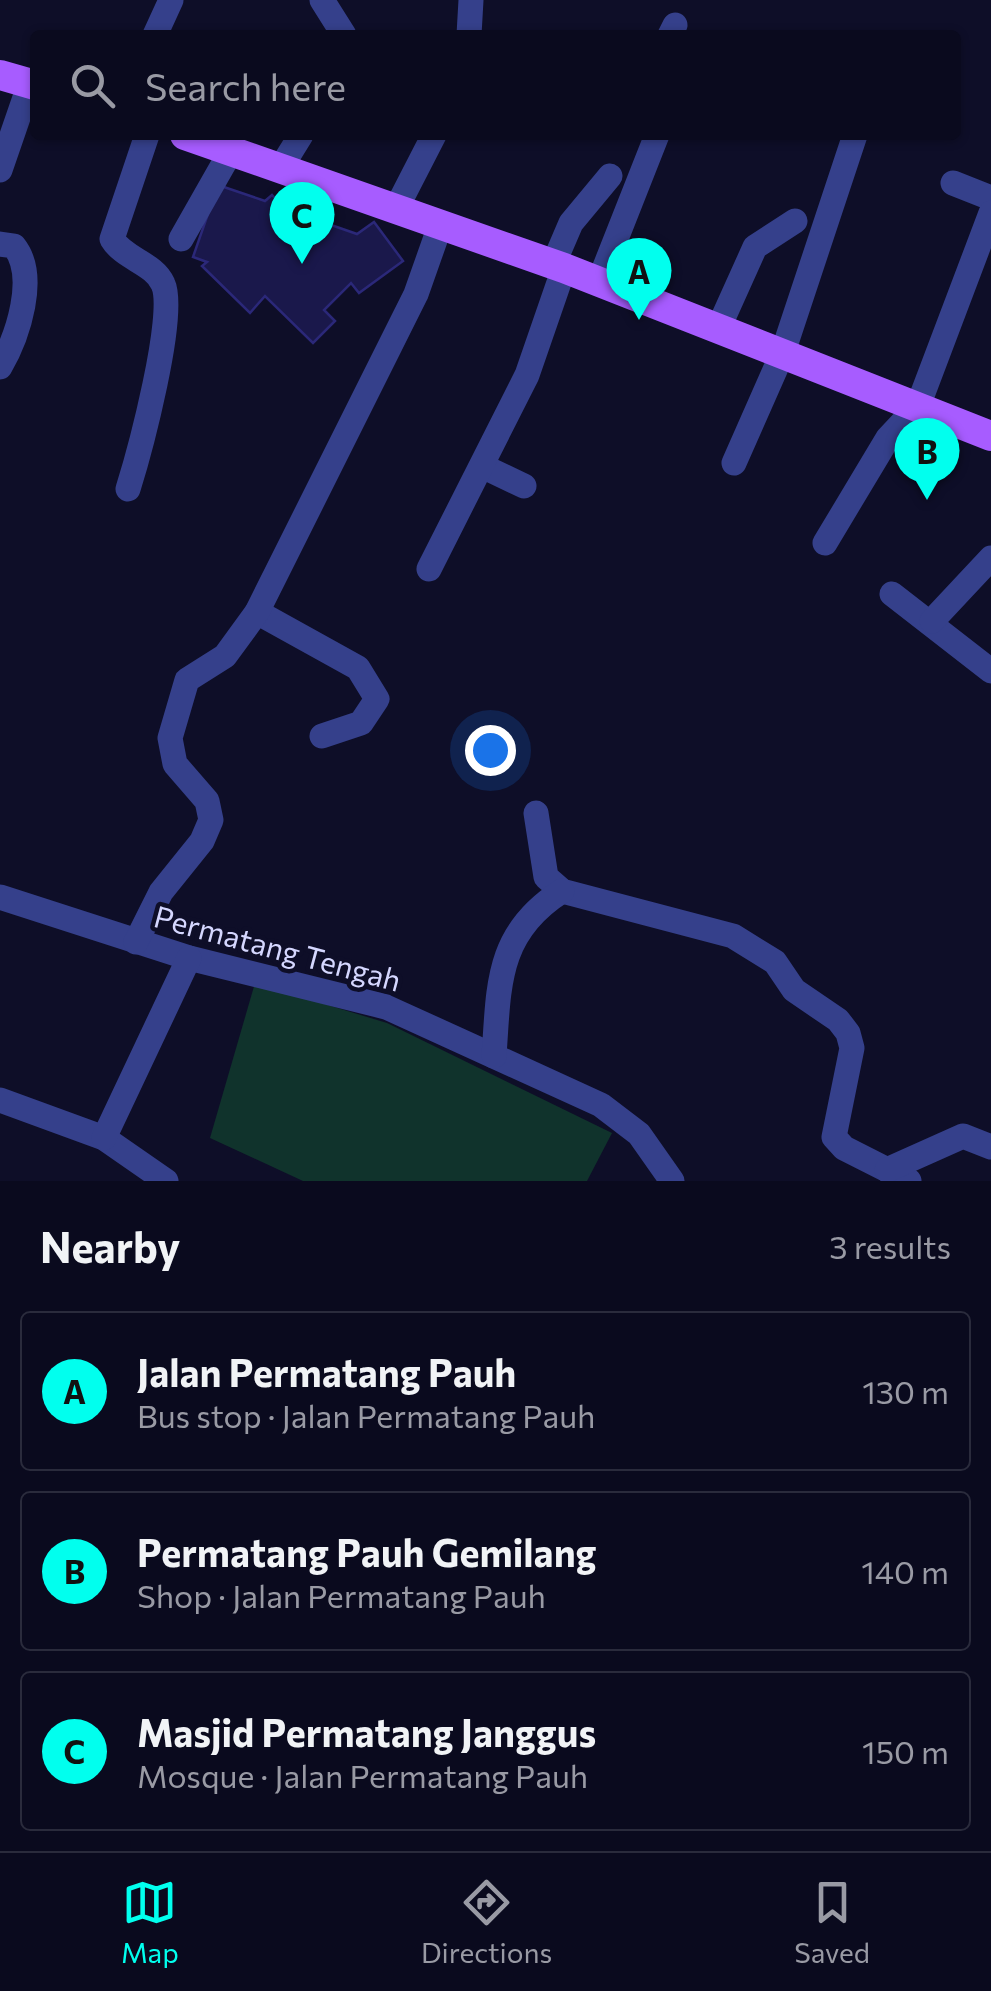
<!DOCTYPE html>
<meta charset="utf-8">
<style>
:root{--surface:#0a0a1e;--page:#131327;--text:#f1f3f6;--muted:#999aa4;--line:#2a2b3c;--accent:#01ffee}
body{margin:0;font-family:Commissioner,sans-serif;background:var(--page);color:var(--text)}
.you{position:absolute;left:490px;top:750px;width:35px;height:35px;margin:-25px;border:8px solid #fff;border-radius:50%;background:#1a73e8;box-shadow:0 0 0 15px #1a73e833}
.badge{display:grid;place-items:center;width:65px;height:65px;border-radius:50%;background:var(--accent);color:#111;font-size:32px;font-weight:700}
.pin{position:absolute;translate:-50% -82px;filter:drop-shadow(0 2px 5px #0008)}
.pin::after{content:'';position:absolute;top:52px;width:35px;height:30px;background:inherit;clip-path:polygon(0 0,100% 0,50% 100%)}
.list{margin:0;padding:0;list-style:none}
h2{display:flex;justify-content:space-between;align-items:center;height:130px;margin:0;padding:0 40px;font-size:42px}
h2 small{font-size:32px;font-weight:400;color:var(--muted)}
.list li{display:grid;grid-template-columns:65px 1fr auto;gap:30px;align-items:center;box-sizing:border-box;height:160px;margin:0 20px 20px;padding:0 20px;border:2px solid var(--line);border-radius:10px}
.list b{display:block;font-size:38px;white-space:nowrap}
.list p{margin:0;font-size:32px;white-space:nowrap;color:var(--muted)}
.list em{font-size:32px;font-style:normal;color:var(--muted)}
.icon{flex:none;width:55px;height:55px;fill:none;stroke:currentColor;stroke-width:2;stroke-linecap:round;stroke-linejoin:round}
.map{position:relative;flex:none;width:991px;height:1181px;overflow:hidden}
.search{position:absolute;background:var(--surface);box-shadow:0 2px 8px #0004;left:30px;right:30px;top:30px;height:110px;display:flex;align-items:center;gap:25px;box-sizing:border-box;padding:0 35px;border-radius:10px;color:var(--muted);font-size:38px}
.sheet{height:670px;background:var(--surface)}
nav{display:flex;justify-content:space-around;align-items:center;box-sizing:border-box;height:140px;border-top:2px solid var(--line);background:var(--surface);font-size:28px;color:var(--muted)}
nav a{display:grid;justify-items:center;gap:5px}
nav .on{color:var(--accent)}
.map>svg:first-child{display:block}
.green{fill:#10332c}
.building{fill:#1a184b;stroke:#2b2879;stroke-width:2.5}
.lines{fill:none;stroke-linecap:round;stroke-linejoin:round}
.minor{stroke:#35408b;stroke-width:25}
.major{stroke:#a75cff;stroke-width:30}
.labels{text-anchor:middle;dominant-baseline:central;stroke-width:9;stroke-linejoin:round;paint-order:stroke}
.street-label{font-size:30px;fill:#d5d7ff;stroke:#0e0e28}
</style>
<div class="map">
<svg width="991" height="1181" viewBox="0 0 991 1181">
<rect width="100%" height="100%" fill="#0e0e28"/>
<path class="green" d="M255 983 387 1023 612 1133 587 1181H303L210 1138Z"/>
<path class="building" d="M218 185 265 201 272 195 285 209 357 234 374 222 403 261 359 293 351 283 324 310 335 321 313 343 265 296 250 313 202 266 207 262 193 257Z"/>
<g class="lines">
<g class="minor">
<path d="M322 0 344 35"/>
<path d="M155 35 171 0"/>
<path d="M469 35 471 0"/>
<path d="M670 35 675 25"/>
<path d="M280 169 301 135"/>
<path d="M0 170 30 83"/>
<path d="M953 183 991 198"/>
<path d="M396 209 434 135"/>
<path d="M181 239 231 151"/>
<path d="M0 244 14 246C38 276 18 336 0 367"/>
<path d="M553 265 571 223 610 176"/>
<path d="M599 282 657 135"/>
<path d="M719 327 755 247 795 221"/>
<path d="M734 463 783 352 855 135"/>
<path d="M482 466 524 486"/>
<path d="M128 489C139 454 177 314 163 284 154 263 124 259 112 239L147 135"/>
<path d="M825 543 888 438 918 406 991 213"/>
<path d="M429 569 527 375 564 268"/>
<path d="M892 594 991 671"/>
<path d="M257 612 358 668 377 699 361 723 322 736"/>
<path d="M932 621 991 558"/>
<path d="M536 813 546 877 562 891 733 936 775 962 794 990 838 1020 848 1033 852 1048 834 1137 844 1148 909 1181"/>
<path d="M0 897 189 958 386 1007 601 1105 639 1134 672 1181"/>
<path d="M136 942 161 892 202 841 211 820 207 801 175 764 170 738 187 680 225 656 257 612 416 294 440 226"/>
<path d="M494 1056C499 985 496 933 562 891"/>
<path d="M0 1100 104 1138 166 1181"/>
<path d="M104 1138 189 958"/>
<path d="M887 1170 963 1136 991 1147"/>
</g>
<g class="major">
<path d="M0 75 35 85"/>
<path d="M185 135 564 268 991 436"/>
</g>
</g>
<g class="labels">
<g class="street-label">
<text transform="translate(278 947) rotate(15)">Permatang Tengah</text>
</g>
</g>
</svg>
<div class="you"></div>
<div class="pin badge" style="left:639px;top:320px">A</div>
<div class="pin badge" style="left:927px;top:500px">B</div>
<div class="pin badge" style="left:302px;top:264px">C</div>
<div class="search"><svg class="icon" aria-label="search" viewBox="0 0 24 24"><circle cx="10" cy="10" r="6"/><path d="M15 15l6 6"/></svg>Search here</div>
</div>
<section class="sheet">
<h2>Nearby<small>3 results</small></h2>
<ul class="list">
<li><span class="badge">A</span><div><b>Jalan Permatang Pauh</b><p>Bus stop · Jalan Permatang Pauh</p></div><em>130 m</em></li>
<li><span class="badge">B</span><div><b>Permatang Pauh Gemilang</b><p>Shop · Jalan Permatang Pauh</p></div><em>140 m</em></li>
<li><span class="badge">C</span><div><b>Masjid Permatang Janggus</b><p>Mosque · Jalan Permatang Pauh</p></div><em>150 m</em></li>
</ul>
</section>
<nav>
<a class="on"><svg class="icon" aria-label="map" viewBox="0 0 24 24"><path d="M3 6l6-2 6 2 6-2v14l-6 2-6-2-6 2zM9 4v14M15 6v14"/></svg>Map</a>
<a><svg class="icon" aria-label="directions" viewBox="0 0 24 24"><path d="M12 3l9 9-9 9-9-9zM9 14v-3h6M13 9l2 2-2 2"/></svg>Directions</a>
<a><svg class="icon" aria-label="saved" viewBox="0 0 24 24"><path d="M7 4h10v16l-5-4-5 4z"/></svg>Saved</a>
</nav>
